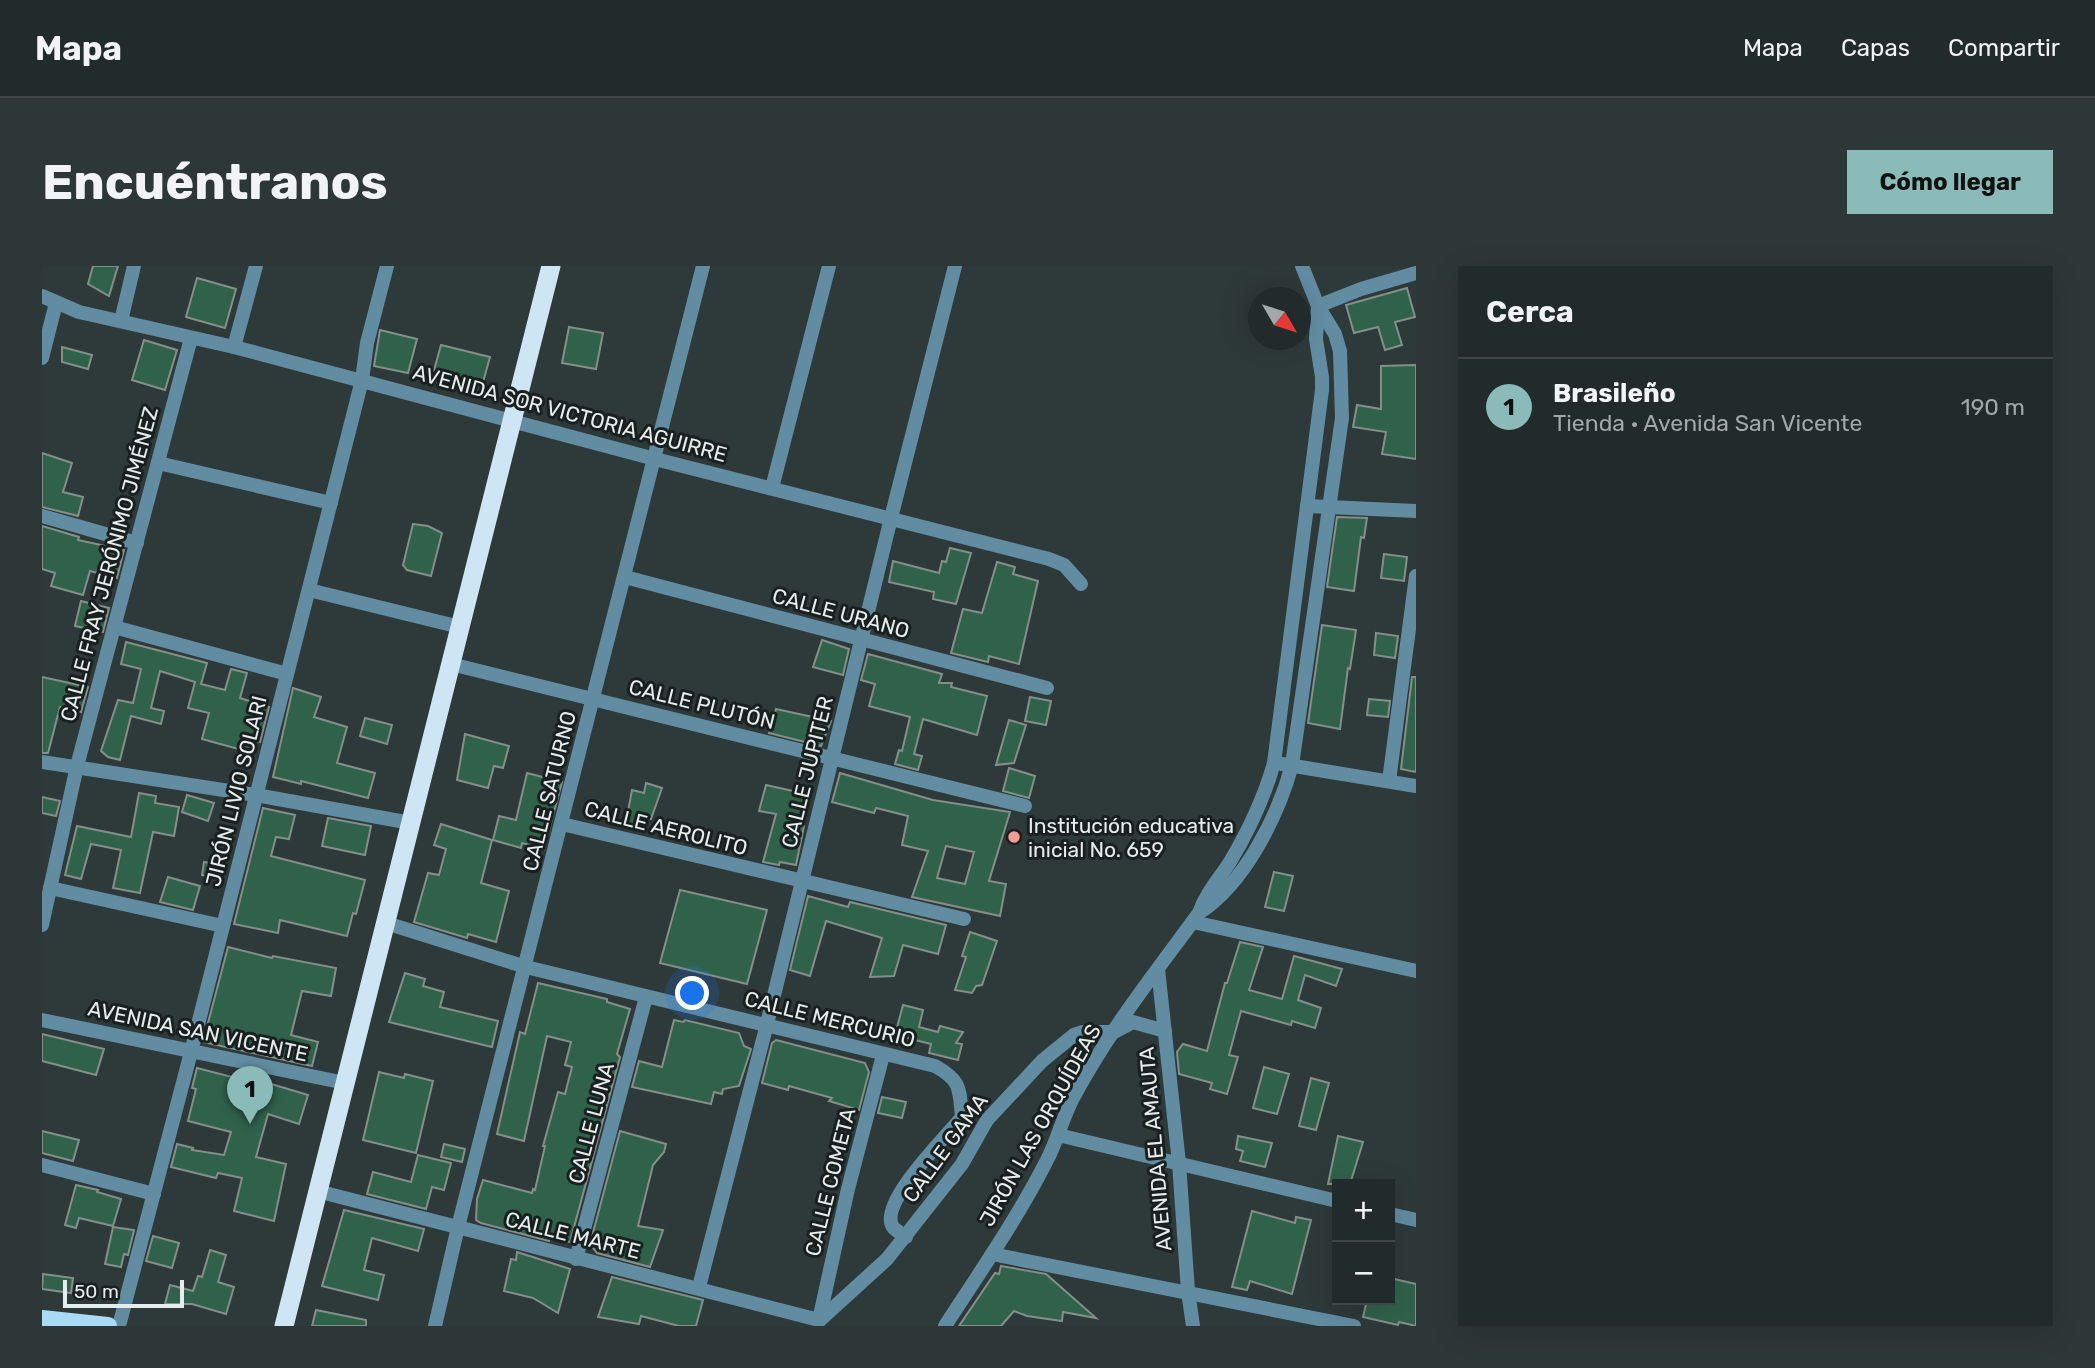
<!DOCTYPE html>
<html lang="es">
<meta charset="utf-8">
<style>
:root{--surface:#222b2c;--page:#2e3738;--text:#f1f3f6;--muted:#a2a7a9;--line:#3f4748;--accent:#8bbbb9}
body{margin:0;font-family:Rubik,sans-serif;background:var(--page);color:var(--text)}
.controls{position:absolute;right:21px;bottom:21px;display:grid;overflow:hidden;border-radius:0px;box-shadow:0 7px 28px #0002}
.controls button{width:63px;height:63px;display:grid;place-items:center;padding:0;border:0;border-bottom:2px solid var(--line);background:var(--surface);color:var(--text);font:35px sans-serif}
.compass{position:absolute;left:1206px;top:21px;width:63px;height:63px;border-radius:50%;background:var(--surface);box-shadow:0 7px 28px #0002;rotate:129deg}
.scale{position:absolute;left:21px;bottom:18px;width:121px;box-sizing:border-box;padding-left:7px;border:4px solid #e6eded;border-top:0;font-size:19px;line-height:24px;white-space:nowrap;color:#e6eded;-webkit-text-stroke:5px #1a1f1f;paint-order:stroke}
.you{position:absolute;left:651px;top:728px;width:24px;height:24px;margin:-18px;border:5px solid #fff;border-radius:50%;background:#1a73e8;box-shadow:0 0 0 10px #1a73e833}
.badge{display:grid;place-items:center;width:46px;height:46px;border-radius:50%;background:var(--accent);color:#111;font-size:23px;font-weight:700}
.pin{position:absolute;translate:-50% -58px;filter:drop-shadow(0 2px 4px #0008)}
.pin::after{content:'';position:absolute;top:37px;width:24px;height:21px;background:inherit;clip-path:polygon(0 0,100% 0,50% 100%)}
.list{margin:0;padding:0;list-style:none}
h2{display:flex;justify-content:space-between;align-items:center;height:91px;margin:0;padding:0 28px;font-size:30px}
h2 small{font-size:23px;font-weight:400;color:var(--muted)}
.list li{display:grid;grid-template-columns:46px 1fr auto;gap:21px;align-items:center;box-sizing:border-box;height:98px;padding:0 28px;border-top:2px solid var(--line)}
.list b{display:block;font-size:26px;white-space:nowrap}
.list p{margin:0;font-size:23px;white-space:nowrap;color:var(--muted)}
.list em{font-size:23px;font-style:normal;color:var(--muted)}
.map{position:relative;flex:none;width:1374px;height:1060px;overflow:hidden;border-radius:0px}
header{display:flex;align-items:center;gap:42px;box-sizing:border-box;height:98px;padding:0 35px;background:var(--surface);border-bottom:2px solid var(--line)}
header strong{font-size:33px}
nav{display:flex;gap:38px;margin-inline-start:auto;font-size:24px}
.intro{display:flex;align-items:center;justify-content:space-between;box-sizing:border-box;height:168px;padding:0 42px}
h1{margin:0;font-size:49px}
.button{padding:18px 32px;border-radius:0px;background:var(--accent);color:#111;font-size:24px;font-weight:700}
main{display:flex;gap:42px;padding:0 42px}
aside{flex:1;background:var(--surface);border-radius:0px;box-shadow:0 7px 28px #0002}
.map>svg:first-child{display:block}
.building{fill:#30614b;stroke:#848f89;stroke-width:2;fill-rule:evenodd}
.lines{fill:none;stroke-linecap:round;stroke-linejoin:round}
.minor{stroke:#628ca2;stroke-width:14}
.primary{stroke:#a9dbf6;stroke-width:18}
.trunk{stroke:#cee6f4;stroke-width:19}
.poi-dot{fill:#f59b97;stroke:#1a1f1f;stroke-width:2.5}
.labels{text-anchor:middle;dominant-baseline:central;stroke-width:6;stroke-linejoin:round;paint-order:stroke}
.street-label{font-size:21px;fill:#e6eded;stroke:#1a1f1f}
.poi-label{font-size:21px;fill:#e6eded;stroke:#1a1f1f;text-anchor:start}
</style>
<header>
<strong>Mapa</strong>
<nav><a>Mapa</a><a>Capas</a><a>Compartir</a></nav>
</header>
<div class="intro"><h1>Encuéntranos</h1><a class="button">Cómo llegar</a></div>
<main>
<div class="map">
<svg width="1374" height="1060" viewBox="0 0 1374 1060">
<rect width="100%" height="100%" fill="#2e393a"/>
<g class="building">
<path d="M51 0H76L67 30 46 18Z"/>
<path d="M155 12 194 23 183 62 144 51Z"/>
<path d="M1365 22 1373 51 1353 56 1360 79 1343 84 1336 61 1312 67 1304 39Z"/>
<path d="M527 61 561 67 554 103 520 97Z"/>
<path d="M338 64 375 73 366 107 332 100Z"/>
<path d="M102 74 135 84 123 124 90 114Z"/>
<path d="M399 79 448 91 438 127 389 115Z"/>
<path d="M20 81 50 89 46 103 20 96Z"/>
<path d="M1374 99V193L1340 188 1344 166 1311 161 1315 139 1339 143V100Z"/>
<path d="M0 187 30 197 21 226 41 231 36 250 0 241Z"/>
<path d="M1295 251 1325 252 1322 272 1319 271 1312 325 1285 321Z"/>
<path d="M371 258 386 260 400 267 389 310 365 304 361 299Z"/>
<path d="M0 260 37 271 36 274 82 284 75 312 48 305 41 329 9 320 13 307 0 303Z"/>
<path d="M908 282 929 287 914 338 891 333 892 326 847 316 851 295 897 307 900 295 904 296Z"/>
<path d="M1342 288 1365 291 1362 315 1339 312Z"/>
<path d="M955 296 973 301 971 308 996 315 977 398 947 390 946 396 909 387 921 343 940 347Z"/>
<path d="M39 335 67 342 61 366 33 360Z"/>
<path d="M1280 359 1314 364 1308 403 1306 402 1298 463 1266 457Z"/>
<path d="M1334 367 1356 370 1353 392 1332 389Z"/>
<path d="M780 374 807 383 801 409 771 401Z"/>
<path d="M84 376 165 397 159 418 183 424 189 403 205 407 198 432 227 441 218 476 215 475 211 487 160 473 167 447 146 442 153 416 118 405 109 442 122 445 119 458 89 450 78 494 66 491 59 485 76 434 91 437 99 403 79 398Z"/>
<path d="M826 388 900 408 897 417H910L909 421 945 430 935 469 881 453 872 488 880 490 876 504 853 498 857 484 860 485 868 451 827 440 833 418 819 414Z"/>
<path d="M0 411 46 421 39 446 18 441 6 487H0Z"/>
<path d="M1370 411H1374V506L1359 503Z"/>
<path d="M251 422 279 431 272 451 305 461 295 497 333 507 326 532 259 515V518L231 511Z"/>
<path d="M988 431 1009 435 1004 459 983 455Z"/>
<path d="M1327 433 1348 435 1346 451 1325 449Z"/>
<path d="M734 443 789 455 779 480 727 467Z"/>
<path d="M323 452 350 459 345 478 318 470Z"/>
<path d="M967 454 984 459 972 497 954 499Z"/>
<path d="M423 468 467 480 461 502 452 500 446 522 415 514Z"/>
<path d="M967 502 993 510 987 532 961 525Z"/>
<path d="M485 507 520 516 502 583 480 577 479 582 451 574 457 550 474 554Z"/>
<path d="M798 507 891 534 968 546 947 615 964 618 958 650 870 631 886 585 860 579 866 550 834 542 832 547 790 536ZM904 580 932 586 923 618 895 612Z"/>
<path d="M604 517 620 522 609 553 599 550 598 559 584 556 590 524 602 527Z"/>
<path d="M724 519 769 529 759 559 762 560 754 599 738 596 737 599 721 596 734 548 717 545Z"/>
<path d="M97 527 114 530 113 537 137 541 132 570 111 566 98 627 71 622 79 584 49 578 39 613 23 609 35 560 89 571Z"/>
<path d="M145 529 172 537 166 555 140 546Z"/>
<path d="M0 531 18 535 14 550 0 547Z"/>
<path d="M221 542 253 549 247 573 234 571 229 590 323 614 314 648 311 647 305 670 238 654 236 667 192 658Z"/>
<path d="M286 552 329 560 323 589 280 580Z"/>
<path d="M399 558 450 574 439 617 467 625 454 676 426 668 425 672 372 656 386 607 397 609 404 583 392 579Z"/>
<path d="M162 596 181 599 178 613 160 609Z"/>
<path d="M1232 606 1251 610 1242 645 1223 641Z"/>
<path d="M126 611 158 620 151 644 118 636Z"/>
<path d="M638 624 725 644 705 718 618 697Z"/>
<path d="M766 630 806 641 808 636 904 659 896 688 861 679 852 710 828 711 840 672 784 655 768 710 748 704Z"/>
<path d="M928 666 955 675 940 719 934 720 930 727 913 724 924 691 920 690Z"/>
<path d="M1198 676 1221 681 1207 724 1240 733 1252 690 1300 703 1294 720 1263 709 1256 734 1279 742 1273 762 1250 755 1249 759 1199 745 1187 789 1196 791 1185 828 1168 823 1170 817 1137 808 1135 786 1141 778 1165 785 1183 717H1185Z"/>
<path d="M186 681 230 692 231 690 294 702 289 730 260 725 249 769 276 776 270 800 161 776Z"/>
<path d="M363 707 383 713 381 720 402 726 398 741 456 755 450 781 347 756Z"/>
<path d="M496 717 565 733V736L588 743 575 788 578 791 528 976 508 971 507 975 439 957 434 954 435 933 441 914 490 927 491 923 493 924 503 880H501L516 826 523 828 530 801 523 799 529 776 505 770 482 875 455 868 478 766 483 768Z"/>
<path d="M861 739 881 744 877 761 896 766 898 760 921 766 914 777 920 778 916 794 887 787 889 778 853 769Z"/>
<path d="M632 754 641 756 643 754 697 767 702 780 709 783 697 820 681 823 680 828 672 826 669 838 590 821 597 795 620 801Z"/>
<path d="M0 768 62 783 54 809 0 795Z"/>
<path d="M734 774 823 797 827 806 817 844 787 835 790 832 747 820 746 824 720 817 730 777Z"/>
<path d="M1222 801 1247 808 1235 848 1211 842Z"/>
<path d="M155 802 225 820 226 817 266 829 257 858 226 848 214 891 244 898 232 955 192 945 200 912 176 907 174 912 129 901 135 878 151 882 150 884 182 889 189 866 146 855 154 823 150 822Z"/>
<path d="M337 806 362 812 363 808 391 815 374 887 321 874Z"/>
<path d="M1269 812 1287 817 1274 864 1257 860Z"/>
<path d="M840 831 864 836 860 852 836 847Z"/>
<path d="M0 865 37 874 31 895 0 887Z"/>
<path d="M578 865 624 878 622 886 611 899 596 960 621 964 608 1001 555 987 548 978Z"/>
<path d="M1196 870 1230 877 1223 901 1198 895 1201 885 1194 883Z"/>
<path d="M1296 870 1321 876 1308 918H1286Z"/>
<path d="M402 878 423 883 420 896 399 891Z"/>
<path d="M376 889 409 897 402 924 390 921 384 943 325 928 331 906 369 916Z"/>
<path d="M34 919 56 924 55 926 79 933 71 960 37 952 34 962 23 959Z"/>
<path d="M302 944 382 963 376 985 330 972 322 1004 342 1009 336 1034 280 1020Z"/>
<path d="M1210 945 1253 957 1254 951 1269 954 1250 1028 1208 1015 1205 1024 1190 1021Z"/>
<path d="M71 961 92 964 86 989 82 988 79 1001 63 998Z"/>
<path d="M111 970 137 977 130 1002 104 995Z"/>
<path d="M168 984 184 989 176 1016 192 1021 184 1048 150 1038H123L128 1019 151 1025 156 1010 160 1011Z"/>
<path d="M475 986 528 1003 516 1047 491 1032 462 1025 469 993 474 994Z"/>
<path d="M959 1000 1004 1008 1054 1052 1021 1046 1020 1055 985 1050 972 1045 959 1060H917L953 1007 957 1008Z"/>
<path d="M1 1008 31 1012 29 1027 0 1023Z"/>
<path d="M570 1011 661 1034 654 1060H637L599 1050 597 1058 556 1051Z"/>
<path d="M1348 1012 1374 1018V1060L1357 1056 1356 1059 1321 1051 1325 1034H1348Z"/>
<path d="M274 1044 324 1054V1060H270Z"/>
</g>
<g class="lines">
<g class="minor">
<path d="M0 30 37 46 192 81 613 193 1007 293 1022 299 1039 318"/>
<path d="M1276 40 1319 23 1374 7"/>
<path d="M79 55 92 0"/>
<path d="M192 81 214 0"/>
<path d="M0 92 14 37"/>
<path d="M116 197 289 237"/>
<path d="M730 222 787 0"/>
<path d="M1265 240 1374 245"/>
<path d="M0 250 95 277"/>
<path d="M583 311 1005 422"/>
<path d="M267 324 418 361"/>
<path d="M72 361 245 408"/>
<path d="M409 398 983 540"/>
<path d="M0 496 214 529 369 557"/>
<path d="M1240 498 1374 520"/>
<path d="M1347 515 1374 310"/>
<path d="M520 558 922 653"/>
<path d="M8 622 181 660"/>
<path d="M1157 647C1203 617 1236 550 1250 499L1300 152 1298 85 1293 68 1276 40 1260 0"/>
<path d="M1151 656 1374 705"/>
<path d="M344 657 484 701 893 800C920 815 917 823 920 851 905 870 835 938 851 961 853 964 860 968 864 971"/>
<path d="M0 659 35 500 149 72"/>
<path d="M1116 703 1137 897 1146 1025 1151 1060"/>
<path d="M0 754 303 817"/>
<path d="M1016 869 1295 935"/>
<path d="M0 899 112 928"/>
<path d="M275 925 777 1054 806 923 841 789"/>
<path d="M1348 948 1374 954"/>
<path d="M950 988 1312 1060"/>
<path d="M534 993 604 731"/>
<path d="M657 1021 725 758 849 252 913 0"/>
<path d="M778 1054 845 993 920 898 945 854 1000 795 1032 769 1041 766H1072L1091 756 1123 765"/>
<path d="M77 1060 149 786 320 114 325 77 345 0"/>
<path d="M393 1060 416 961 661 0"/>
<path d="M903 1060C938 1006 975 953 1004 896 1015 876 1020 853 1031 832 1066 766 1113 707 1157 647 1164 627 1177 613 1188 596 1207 564 1222 532 1232 497L1280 124V111L1274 73 1276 40"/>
</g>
<path class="primary" d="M0 1053 66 1060"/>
<path class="trunk" d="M242 1060 509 0"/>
</g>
<circle class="poi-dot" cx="972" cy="571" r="7"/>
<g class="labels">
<g class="street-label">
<text transform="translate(528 147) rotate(15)">AVENIDA SOR VICTORIA AGUIRRE</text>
<text transform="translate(67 298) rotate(-75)">CALLE FRAY JERÓNIMO JIMÉNEZ</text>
<text transform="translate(799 347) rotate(15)">CALLE URANO</text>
<text transform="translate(660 438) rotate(14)">CALLE PLUTÓN</text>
<text transform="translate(765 506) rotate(-76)">CALLE JUPITER</text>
<text transform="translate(194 525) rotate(-76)">JIRÓN LIVIO SOLARI</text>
<text transform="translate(507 525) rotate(-76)">CALLE SATURNO</text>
<text transform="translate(624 562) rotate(14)">CALLE AEROLITO</text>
<text transform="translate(788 753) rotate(14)">CALLE MERCURIO</text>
<text transform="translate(156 765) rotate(12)">AVENIDA SAN VICENTE</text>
<text transform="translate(549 857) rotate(-75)">CALLE LUNA</text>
<text transform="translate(998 859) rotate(-61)">JIRÓN LAS ORQUÍDEAS</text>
<text transform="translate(903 882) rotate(-54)">CALLE GAMA</text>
<text transform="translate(1113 883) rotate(-95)">AVENIDA EL AMAUTA</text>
<text transform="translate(788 916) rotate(-76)">CALLE COMETA</text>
<text transform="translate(531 969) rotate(14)">CALLE MARTE</text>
</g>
<g class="poi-label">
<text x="986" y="559">Institución educativa<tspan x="986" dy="24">inicial No. 659</tspan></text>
</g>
</g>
</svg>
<div class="controls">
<button>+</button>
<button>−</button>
</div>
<svg class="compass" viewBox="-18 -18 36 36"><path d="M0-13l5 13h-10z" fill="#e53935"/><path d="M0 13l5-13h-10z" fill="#a2a7a9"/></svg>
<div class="scale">50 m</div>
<div class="you"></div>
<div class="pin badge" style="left:208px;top:858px">1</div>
</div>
<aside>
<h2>Cerca<small></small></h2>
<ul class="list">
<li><span class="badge">1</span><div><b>Brasileño</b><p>Tienda · Avenida San Vicente</p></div><em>190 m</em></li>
</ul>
</aside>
</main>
